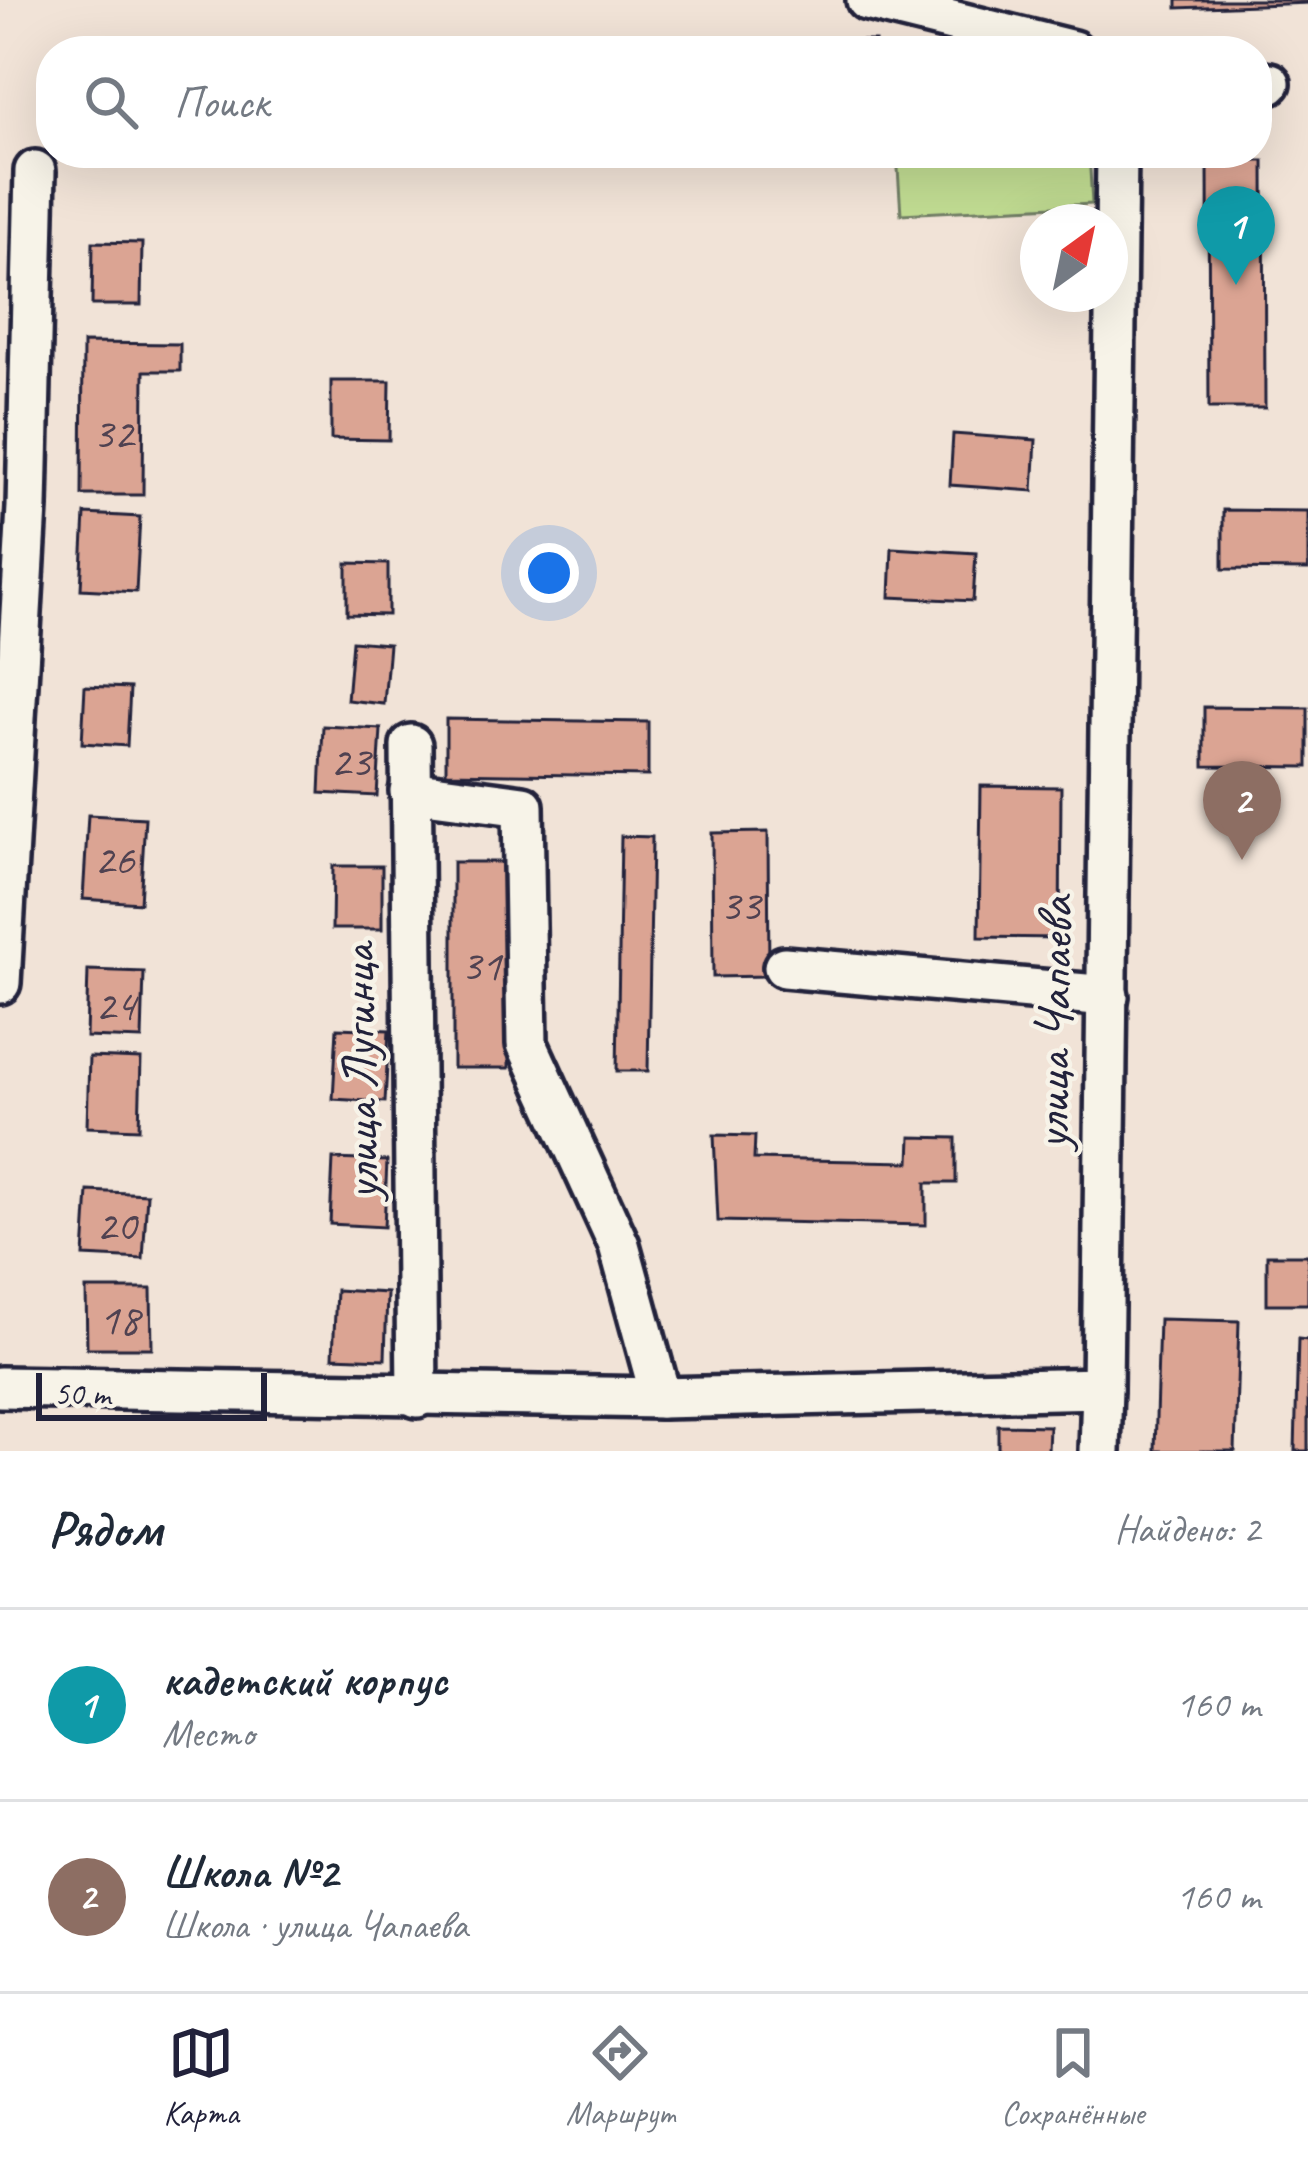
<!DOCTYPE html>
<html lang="ru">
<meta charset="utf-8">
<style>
:root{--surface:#fff;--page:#f2f2f3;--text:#1f2937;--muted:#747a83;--line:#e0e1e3;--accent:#22223b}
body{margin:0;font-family:Caveat,sans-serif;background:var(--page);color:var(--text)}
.compass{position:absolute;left:1020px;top:204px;width:108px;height:108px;border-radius:50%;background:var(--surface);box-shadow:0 12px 48px #0002;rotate:33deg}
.scale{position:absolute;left:36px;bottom:30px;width:231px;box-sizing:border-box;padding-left:12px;border:6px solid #22223b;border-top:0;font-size:33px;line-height:42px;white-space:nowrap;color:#22223b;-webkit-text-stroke:9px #f7f3e8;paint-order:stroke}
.you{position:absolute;left:549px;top:573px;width:42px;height:42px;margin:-30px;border:9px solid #fff;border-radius:50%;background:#1a73e8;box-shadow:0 0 0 18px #1a73e833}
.badge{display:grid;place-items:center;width:78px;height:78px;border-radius:50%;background:var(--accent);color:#fff;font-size:39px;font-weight:700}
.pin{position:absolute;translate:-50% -99px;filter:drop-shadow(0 3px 6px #0008)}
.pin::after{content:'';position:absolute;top:63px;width:42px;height:36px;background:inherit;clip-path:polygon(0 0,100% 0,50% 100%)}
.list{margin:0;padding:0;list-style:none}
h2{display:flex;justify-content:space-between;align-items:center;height:156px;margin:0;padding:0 48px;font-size:51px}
h2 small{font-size:39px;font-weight:400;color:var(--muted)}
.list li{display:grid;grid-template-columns:78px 1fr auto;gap:36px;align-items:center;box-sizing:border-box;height:192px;padding:0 48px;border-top:3px solid var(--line)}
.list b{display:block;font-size:45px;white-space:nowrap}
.list p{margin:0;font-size:39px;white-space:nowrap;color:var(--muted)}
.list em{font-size:39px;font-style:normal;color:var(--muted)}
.icon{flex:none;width:66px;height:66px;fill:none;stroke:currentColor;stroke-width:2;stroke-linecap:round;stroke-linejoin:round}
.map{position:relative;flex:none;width:1308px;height:1451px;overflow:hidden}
.search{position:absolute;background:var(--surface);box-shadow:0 12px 48px #0002;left:36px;right:36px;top:36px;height:132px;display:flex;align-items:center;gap:30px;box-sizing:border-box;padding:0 42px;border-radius:48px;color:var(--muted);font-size:45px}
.sheet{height:540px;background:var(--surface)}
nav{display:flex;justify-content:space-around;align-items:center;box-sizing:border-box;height:168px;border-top:3px solid var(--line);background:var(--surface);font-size:33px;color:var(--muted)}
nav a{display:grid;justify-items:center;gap:6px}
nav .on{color:var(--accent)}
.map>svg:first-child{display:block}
.green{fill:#c1dc92;stroke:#727f66;stroke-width:3}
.building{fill:#dba493;stroke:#22223b;stroke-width:3}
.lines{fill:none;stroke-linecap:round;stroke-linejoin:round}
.minor-casing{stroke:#22223b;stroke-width:48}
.minor{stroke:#f7f3e8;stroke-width:39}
.labels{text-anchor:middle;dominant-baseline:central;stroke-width:9;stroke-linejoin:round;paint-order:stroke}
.number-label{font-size:45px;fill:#504251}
.street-label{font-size:51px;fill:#22223b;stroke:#f7f3e8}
</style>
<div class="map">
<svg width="1308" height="1451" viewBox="0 0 1308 1451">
<rect width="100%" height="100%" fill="#f1e3d7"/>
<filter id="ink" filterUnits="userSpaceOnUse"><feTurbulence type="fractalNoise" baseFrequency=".00833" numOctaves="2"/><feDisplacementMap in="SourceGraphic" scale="24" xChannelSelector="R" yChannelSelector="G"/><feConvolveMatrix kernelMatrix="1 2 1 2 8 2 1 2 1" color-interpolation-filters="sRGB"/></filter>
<g filter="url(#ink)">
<path class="green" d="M897 153H1089L1092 204 901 214Z"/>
<g class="building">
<path d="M1177 0H1308V3L1177 8Z"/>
<rect x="824" y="41" width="51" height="10"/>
<path d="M1208 161H1264L1265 408H1209Z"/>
<path d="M93 242 142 243 141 305H92Z"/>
<path d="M83 343 180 344V371H144L143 495H82Z"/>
<path d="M331 381H390L389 440 331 439Z"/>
<path d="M953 434 1036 440 1033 491 950 485Z"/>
<path d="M1223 510 1308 511V570L1223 569Z"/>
<path d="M85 514 140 517 136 592 81 589Z"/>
<path d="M892 548 976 553 973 601 890 597Z"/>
<path d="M347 563 388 564V615L347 614Z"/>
<path d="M352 641 389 644 384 704 347 700Z"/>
<path d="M85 686 130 688 127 746 82 743Z"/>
<path d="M1204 707 1308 708V767L1204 766Z"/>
<path d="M446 719 648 722V776L446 773Z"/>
<path d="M323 726 381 729 377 796 320 793Z"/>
<path d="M981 786 1061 787 1060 938 979 937Z"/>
<path d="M88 815 145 818 140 903 83 899Z"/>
<path d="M768 832 769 976 713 977 712 833Z"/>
<path d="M621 836 652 837 648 1071H617Z"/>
<rect x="453" y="862" width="56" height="206"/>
<path d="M333 866H382V929H332Z"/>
<path d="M88 970 144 972 142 1039 86 1037Z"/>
<path d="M337 1028 389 1030 385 1102 333 1099Z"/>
<path d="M89 1057 141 1059 139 1129 87 1127Z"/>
<path d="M714 1135 755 1136 754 1159 910 1162 911 1137 956 1138V1183H926V1225L718 1221Z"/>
<path d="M333 1159 387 1161 384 1227 330 1224Z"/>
<path d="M88 1191 147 1194 143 1259 84 1256Z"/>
<rect x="1267" y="1255" width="41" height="49"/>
<path d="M86 1289H151L152 1348H87Z"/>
<path d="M336 1290 387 1293 385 1359 333 1357Z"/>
<path d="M1159 1319 1239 1321 1235 1451H1155Z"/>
<path d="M1298 1339 1308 1340V1451H1295Z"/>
<path d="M998 1425 1049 1426 1048 1451H998Z"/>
</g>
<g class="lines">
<g class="minor-casing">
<g id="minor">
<path d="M867 0 1073 51"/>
<path d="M1257 81 1270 83"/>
<path d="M411 745 417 1397"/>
<path d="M410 791 523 806 527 1044 619 1245 661 1398"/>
<path d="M784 967 1108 996"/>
<path d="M0 983 27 507 35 171"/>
<path d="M0 1387 661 1398 1102 1388 1100 1451"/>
<path d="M1102 1388 1117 153"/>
</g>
</g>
<use href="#minor" class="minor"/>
</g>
</g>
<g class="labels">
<g class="number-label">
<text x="113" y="433">32</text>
<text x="350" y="761">23</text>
<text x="114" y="859">26</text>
<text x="740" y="905">33</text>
<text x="481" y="965">31</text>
<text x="115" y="1005">24</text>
<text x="116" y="1225">20</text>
<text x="119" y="1319">18</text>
</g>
<g class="street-label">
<text transform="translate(1053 1023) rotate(-89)">улица Чапаева</text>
<text transform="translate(359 1072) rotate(-91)">улица Лугинца</text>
</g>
</g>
</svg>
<svg class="compass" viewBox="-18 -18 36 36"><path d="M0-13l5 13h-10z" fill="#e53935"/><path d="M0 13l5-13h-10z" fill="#747a83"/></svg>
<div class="scale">50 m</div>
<div class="you"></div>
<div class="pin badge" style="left:1236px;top:285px;background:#0f9aa8">1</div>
<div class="pin badge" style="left:1242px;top:860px;background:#8d6e63">2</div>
<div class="search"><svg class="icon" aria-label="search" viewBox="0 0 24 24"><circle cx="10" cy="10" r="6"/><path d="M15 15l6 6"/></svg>Поиск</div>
</div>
<section class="sheet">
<h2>Рядом<small>Найдено: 2</small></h2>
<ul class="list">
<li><span class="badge" style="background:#0f9aa8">1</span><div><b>кадетский корпус</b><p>Место</p></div><em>160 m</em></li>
<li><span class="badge" style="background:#8d6e63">2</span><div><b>Школа №2</b><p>Школа · улица Чапаева</p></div><em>160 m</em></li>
</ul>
</section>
<nav>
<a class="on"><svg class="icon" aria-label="map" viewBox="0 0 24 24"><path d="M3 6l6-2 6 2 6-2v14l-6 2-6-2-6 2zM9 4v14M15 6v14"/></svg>Карта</a>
<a><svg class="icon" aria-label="directions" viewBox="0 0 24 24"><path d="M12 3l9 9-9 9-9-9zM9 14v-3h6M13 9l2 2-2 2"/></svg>Маршрут</a>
<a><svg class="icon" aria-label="saved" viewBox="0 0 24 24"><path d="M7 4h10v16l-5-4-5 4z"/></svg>Сохранённые</a>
</nav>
